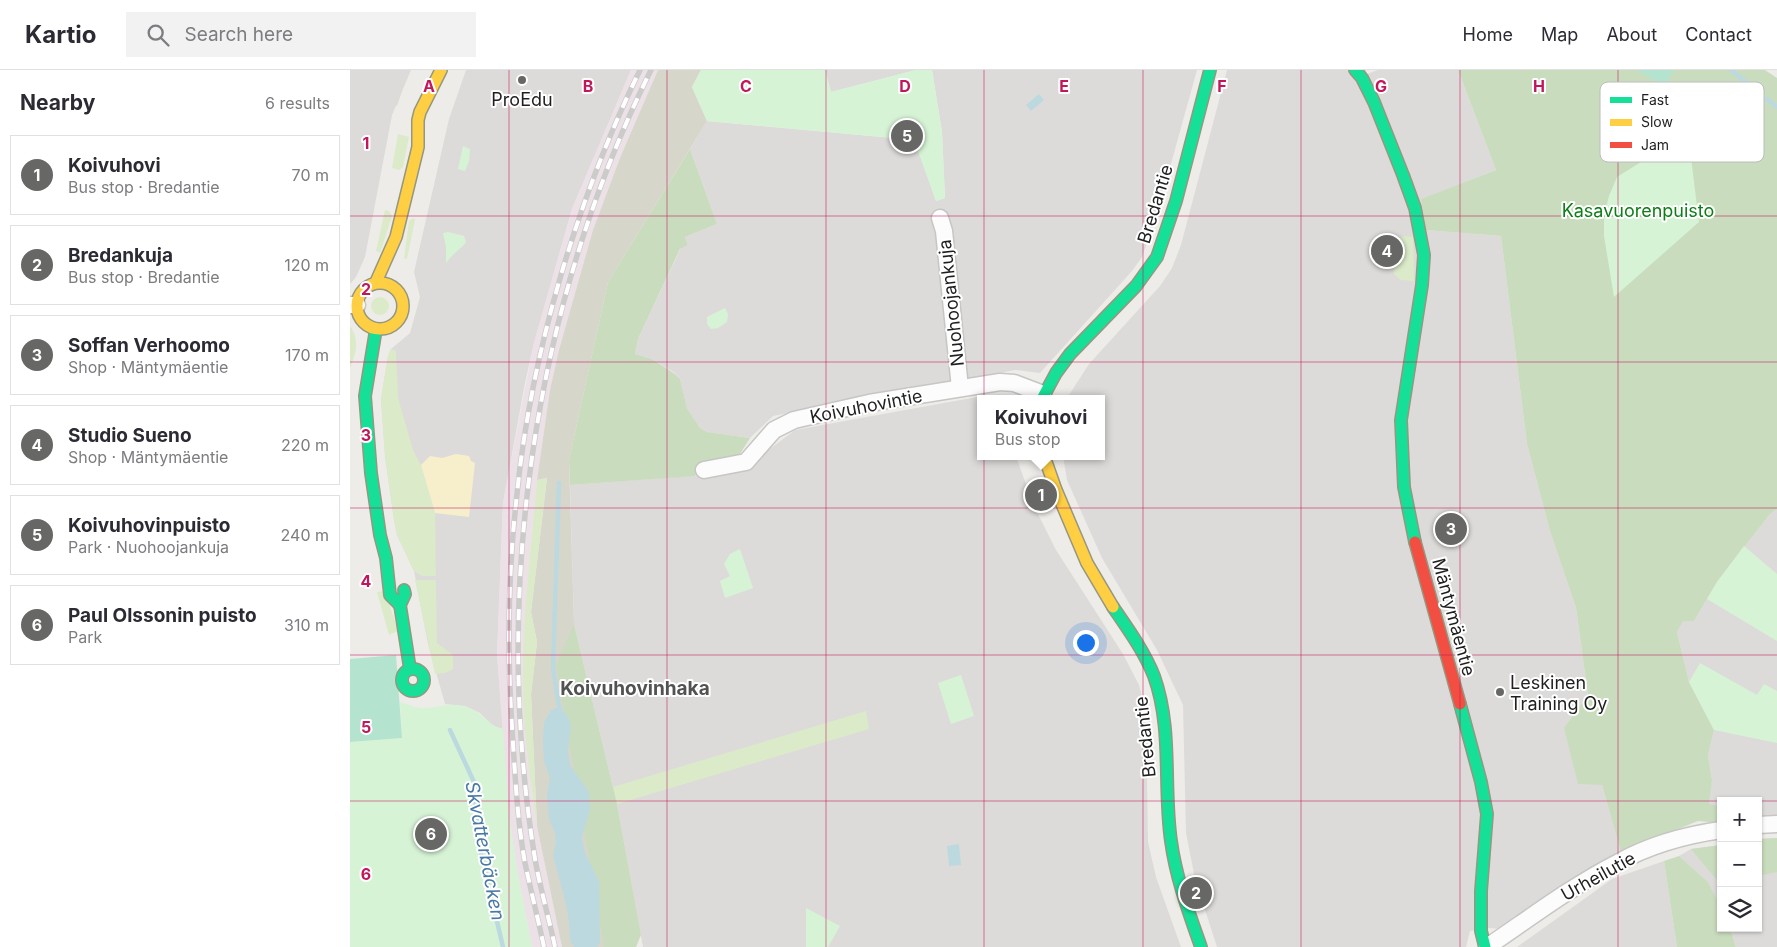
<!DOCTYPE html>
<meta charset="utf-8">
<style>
:root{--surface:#fff;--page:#f2f2f3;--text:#2b2b33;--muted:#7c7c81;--line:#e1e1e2;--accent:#676765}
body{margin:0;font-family:Inter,sans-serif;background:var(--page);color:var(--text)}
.controls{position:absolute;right:15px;bottom:15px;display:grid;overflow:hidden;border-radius:0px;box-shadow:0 1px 4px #0004}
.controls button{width:45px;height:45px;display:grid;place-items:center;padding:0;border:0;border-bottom:1px solid var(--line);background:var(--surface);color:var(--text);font:25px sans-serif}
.you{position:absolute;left:735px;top:572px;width:18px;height:18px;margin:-12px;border:4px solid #fff;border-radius:50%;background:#1a73e8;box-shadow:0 0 0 8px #1a73e833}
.badge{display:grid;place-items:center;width:32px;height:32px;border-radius:50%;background:var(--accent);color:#fff;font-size:16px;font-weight:700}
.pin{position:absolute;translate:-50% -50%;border:2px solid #fff;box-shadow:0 1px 5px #0006}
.popup{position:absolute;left:627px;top:325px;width:128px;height:65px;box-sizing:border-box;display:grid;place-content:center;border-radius:0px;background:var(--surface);filter:drop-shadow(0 1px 4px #0005);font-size:16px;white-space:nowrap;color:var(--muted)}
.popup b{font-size:19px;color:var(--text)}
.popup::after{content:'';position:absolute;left:50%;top:100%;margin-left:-10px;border:10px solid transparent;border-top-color:var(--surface)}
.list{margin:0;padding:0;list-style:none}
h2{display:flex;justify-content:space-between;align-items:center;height:65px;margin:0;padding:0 20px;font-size:21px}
h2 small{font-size:16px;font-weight:400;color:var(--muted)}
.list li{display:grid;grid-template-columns:32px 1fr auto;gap:15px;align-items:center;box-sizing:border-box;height:80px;margin:0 10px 10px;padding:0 10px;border:1px solid var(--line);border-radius:0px}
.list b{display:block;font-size:19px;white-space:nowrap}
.list p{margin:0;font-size:16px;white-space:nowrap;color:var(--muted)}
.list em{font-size:16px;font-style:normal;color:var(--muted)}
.icon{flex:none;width:28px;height:28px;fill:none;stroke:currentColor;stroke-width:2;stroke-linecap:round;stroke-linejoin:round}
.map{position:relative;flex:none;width:1427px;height:877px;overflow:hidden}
header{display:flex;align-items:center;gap:30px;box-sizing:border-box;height:70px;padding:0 25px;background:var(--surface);border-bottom:1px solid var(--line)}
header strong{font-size:24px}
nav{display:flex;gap:28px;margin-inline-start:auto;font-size:18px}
.search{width:350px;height:45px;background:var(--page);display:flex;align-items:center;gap:12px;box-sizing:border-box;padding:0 18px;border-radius:0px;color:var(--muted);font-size:19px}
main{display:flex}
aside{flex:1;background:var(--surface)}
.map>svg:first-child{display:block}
.residential{fill:#dddbd9}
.industrial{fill:#ebe1e7}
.religious{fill:#dcdbd9}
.construction{fill:#d7d6ca}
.grass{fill:#dbeac8}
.forest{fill:#c9dcbe}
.sand{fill:#f7eecc}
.park{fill:#d7f3d6}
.pitch{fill:#b4e4cf}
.water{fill:#bcd9e0}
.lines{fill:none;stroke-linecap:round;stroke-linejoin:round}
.stream{stroke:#bcd9e0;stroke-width:4.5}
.street-casing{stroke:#c6c6c4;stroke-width:19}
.fast-casing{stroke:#969780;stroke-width:14}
.slow-casing{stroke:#969780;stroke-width:14}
.jam-casing{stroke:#969780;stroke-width:14}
.street{stroke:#fcfcfc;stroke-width:16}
.fast{stroke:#16e098;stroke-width:11}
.slow{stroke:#ffcf43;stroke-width:11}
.jam{stroke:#f24e42;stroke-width:11}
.rail-casing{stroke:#cbcbca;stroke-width:5.5}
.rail{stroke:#fff;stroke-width:4;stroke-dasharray:11;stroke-linecap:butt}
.grid{fill:none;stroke:#c2185b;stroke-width:1;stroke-opacity:0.55}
.poi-dot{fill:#676765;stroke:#fff;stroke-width:2}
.labels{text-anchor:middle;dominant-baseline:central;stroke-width:4;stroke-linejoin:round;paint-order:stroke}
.poi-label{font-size:18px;fill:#1f1f1f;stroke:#fff}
.street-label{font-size:18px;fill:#1f1f1f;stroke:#fff}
.park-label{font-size:18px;fill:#0d7e16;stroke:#fff}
.neighbourhood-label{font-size:19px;font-weight:bold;fill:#525252;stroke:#fff}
.water-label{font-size:19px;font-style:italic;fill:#4979a7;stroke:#fff}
.key{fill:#fff;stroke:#bcbcbc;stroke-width:1}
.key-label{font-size:14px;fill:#1f1f1f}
.grid-label{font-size:16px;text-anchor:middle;font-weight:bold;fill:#c2185b;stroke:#fff;stroke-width:4;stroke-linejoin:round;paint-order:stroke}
</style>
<header>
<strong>Kartio</strong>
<div class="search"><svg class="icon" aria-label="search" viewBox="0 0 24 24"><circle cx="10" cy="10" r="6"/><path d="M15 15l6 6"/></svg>Search here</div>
<nav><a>Home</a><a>Map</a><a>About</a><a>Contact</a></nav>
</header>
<main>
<aside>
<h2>Nearby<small>6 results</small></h2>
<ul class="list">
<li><span class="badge">1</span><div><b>Koivuhovi</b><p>Bus stop · Bredantie</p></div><em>70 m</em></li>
<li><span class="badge">2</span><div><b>Bredankuja</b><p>Bus stop · Bredantie</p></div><em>120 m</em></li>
<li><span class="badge">3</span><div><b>Soffan Verhoomo</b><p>Shop · Mäntymäentie</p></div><em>170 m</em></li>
<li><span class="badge">4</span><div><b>Studio Sueno</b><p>Shop · Mäntymäentie</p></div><em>220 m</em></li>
<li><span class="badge">5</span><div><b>Koivuhovinpuisto</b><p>Park · Nuohoojankuja</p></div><em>240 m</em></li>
<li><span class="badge">6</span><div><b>Paul Olssonin puisto</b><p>Park</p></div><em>310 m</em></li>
</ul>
</aside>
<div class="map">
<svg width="1427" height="877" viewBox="0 0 1427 877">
<rect width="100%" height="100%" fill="#eeece8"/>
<g class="residential">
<path d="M0 0H61L42 45 15 187 6 207 0 214Z"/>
<path d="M116 0H281L222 139 184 273 175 313 153 433 147 585 153 659 143 656 130 643 115 636 95 634 78 574 64 501 47 465 44 450 35 386 31 329 38 286 41 279 60 263 70 227 64 202 99 49Z"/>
<path d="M475 0H566L481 22Z"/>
<path d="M582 0H847L806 148 792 187 782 201 690 303 665 300 423 346 400 368 357 362 350 358 337 338 330 309 325 303 302 289 285 284 288 269 331 178 338 175 335 167 367 154 340 79 357 51 565 70 586 131 595 128 592 62Z"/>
<path d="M877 0H1016L1017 4 1028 0H1108L1146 100 1072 129 1076 160 1151 166 1177 374 1200 461 1226 538 1238 625 1214 659 1252 715 1271 782 1152 859 1139 858 1120 861 1116 877H867L845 809 836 763 833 635 807 580 752 488 717 410 713 386H751V329H718L719 325 739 294 810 216 822 198 831 175Z"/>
<path d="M638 325 665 327V329H631V386H666L683 434 706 480 773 584 789 615 796 643 798 772 806 807 831 877H293L267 734 224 554 220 415 365 404 397 396 445 360Z"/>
<path d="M1427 439V751L1408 731H1371V736L1359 734 1362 710 1358 685 1364 660 1339 612 1327 562 1333 550 1344 551 1367 512 1420 444Z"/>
<path d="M1427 768V877H1386L1380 858H1408V769Z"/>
<path d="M1371 775V837L1358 812 1329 786 1341 779Z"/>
<path d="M1314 791 1327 877H1167L1262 809Z"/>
</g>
<path class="industrial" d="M281 0H308L270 88 243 160 209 280 200 320 187 410 178 506 173 613 177 677 181 716 187 756 212 877H182L166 795 158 733 147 585 153 433 184 273 222 139Z"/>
<g class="religious">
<path d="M38 0H59L47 36 14 26Z"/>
<path d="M378 254H382L390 258 397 256 422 321 410 326 415 340 391 349 386 347 374 312 377 310 363 271 361 270 367 262Z"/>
<path d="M85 443 128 448 129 623 103 622V586L87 573Z"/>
<path d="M303 484 318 487 307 556 291 553Z"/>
<path d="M1356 582 1414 614 1408 625 1350 593Z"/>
<path d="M1362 710 1427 723V751L1408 752V731H1371V736L1359 734Z"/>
<path d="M1427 802V815L1408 818V806Z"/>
<path d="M359 816 364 877H341L336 818Z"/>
</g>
<path class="construction" d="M308 0H351L342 17 357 51 258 212 219 390 224 554 282 877H212L187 756 181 624 187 572 181 542 197 408 187 410 200 320 209 280 243 160 270 88Z"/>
<g class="grass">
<path d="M48 64 59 67 53 97 49 100 42 98Z"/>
<path d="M35 140 39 141 42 146 30 183 26 181Z"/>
<path d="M64 148 65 150 57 189 54 188 59 151Z"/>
<path d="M1055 166 1063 167 1064 211 1051 210 1044 204V182H1047L1048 169Z"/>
<circle cx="30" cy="236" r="9"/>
<path d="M0 256C10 270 6 283 0 298Z"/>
<path d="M41 279 46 281 48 328 63 380 71 395 85 443 86 506H72L64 501 47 465 44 450 35 386 31 329 38 286Z"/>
<path d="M197 408 181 542 187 572 181 624 187 756C180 708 173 660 173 611 173 544 181 477 187 410Z"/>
<path d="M65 510H86L87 573 103 585V599L95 603 85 604Z"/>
<path d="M35 521 48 561 39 565 27 522Z"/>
<path d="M516 641 519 659 267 734 263 717Z"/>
</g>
<g class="forest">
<path d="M1108 0H1415L1427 8V439L1420 444 1367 512 1344 551H1333L1327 562 1339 612 1364 660 1358 685 1362 710 1359 734 1371 736V753L1348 751 1271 782 1252 715 1228 714 1214 658 1238 625 1226 538 1200 461 1177 374 1151 166 1076 160 1071 129 1146 100Z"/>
<path d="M340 79 367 154 335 167 338 175 330 179 288 269 285 284 302 289 325 304 330 309 337 338 350 358 357 362 400 368 388 387 351 394 345 406 220 415 219 390 258 212Z"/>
<path d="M224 554 267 734 291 865 286 877H254L206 595Z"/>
<path d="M1427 768V802L1408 806V769Z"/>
<path d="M1371 775V815L1341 779Z"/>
<path d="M1329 786 1358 812 1371 837V858H1380L1386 877H1327L1314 791Z"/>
</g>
<path class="sand" d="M106 384 119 386 121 391 125 393 119 447 85 443 71 395 80 386 92 388Z"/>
<g class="park">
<path d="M351 0H475L481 22 566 0H582L592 62 595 128 586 131 564 70 357 51 342 17Z"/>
<path d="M1339 72 1349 152 1264 227 1254 166V146L1259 126 1267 107 1304 84 1325 74Z"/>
<path d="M113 76 120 79 119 91 115 101 108 99Z"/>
<path d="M98 162 114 166 116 172C110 180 102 184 96 193V177L93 163Z"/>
<path d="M375 238 378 244 377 252 368 258 361 259 357 254V247Z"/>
<path d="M1394 476 1427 504V571L1357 529 1367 512Z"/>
<path d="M390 479 403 518 375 528 370 511 380 506 374 494 380 484Z"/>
<path d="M1350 593 1407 625 1414 614 1427 621V673L1364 660 1339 612Z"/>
<path d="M611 605 624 646 601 654 588 613Z"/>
<path d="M50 632C57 634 66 638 73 638 88 638 100 632 116 637 133 642 136 655 153 659L158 733 166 795 182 877H0V672L52 668Z"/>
<path d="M456 838 490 856 478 877H456Z"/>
</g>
<g class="pitch">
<path d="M1287 0H1324L1314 16Z"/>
<path d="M46 585 52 668 0 672V589Z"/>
</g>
<g class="water">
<path d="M689 24 694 30 681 41 676 35Z"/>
<path d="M209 637 217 645 221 656 218 681 220 695 239 722 240 739 232 767 235 783 249 811 250 873 247 877H224L220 870 219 851 216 834 203 785 206 773 205 763 199 749 197 725 200 708 194 691 193 671 194 653 201 640Z"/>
<path d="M609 774 611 795 599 796 597 776Z"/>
</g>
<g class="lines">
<g class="stream">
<path d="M1381 0 1401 16"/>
<path d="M1417 29 1427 37"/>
<path d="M209 413 203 598 210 643"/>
<path d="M100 660 124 712 129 775 153 877"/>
</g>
<g class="street-casing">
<g id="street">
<path d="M590 148 594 161 610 318"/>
<path d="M0 235H7"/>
<path d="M354 400 396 392 424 360 444 350 519 333 650 312 664 313 693 324"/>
<path d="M1408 755 1427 754"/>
<path d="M1137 877C1180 848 1222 816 1269 792 1300 775 1336 765 1371 760"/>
</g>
</g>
<g class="fast-casing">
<g id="fast">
<path d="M1005 0 1012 8 1024 32 1053 105 1065 138 1074 185 1072 215 1051 350 1054 417 1065 472"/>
<path d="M26 259 15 326 21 403 30 465 36 488 40 525 50 535"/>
<path d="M692 329 706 303 720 284 786 216 807 187 826 131 860 0"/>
<path d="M54 520 55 524 50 535 60 599"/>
<path d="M763 537C778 559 794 581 804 606 823 659 813 716 821 771 826 808 839 843 851 877"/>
<circle cx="63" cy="610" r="11"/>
<path d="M1110 634 1131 712 1137 744 1131 821V861L1135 877"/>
</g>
</g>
<g class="slow-casing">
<g id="slow">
<path d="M26 212 46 167 68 77V50L70 42 91 0"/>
<circle cx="30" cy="236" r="23"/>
<path d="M694 386 706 420 737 493 763 537"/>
</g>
</g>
<g class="jam-casing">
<path id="jam" d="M1065 472 1110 634"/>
</g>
<use href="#street" class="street"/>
<use href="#fast" class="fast"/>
<use href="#slow" class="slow"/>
<use href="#jam" class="jam"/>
<g class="rail-casing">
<g id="rail">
<path d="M194 877C188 849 181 821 175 793 167 749 165 703 162 658 157 580 158 501 167 424 181 283 228 127 290 0"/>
<path d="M205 877C199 848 190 818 185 789 142 525 182 240 301 0"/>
</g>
</g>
<use href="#rail" class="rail"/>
</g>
<path class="grid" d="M159 0V877M317 0V877M476 0V877M634 0V877M793 0V877M951 0V877M1110 0V877M1268 0V877M0 146H1427M0 292H1427M0 438H1427M0 585H1427M0 731H1371M1408 731H1427"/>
<g class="poi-dot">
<circle cx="172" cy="10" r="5"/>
<circle cx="1150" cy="622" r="5"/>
</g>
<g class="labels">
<g class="poi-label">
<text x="172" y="29">ProEdu</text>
<text x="1160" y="612" text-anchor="start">Leskinen<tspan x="1160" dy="21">Training Oy</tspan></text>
</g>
<g class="street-label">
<text transform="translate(805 134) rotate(-73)">Bredantie</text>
<text transform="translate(601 233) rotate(-96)">Nuohoojankuja</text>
<text transform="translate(516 336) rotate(-11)">Koivuhovintie</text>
<text transform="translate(1104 547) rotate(75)">Mäntymäentie</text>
<text transform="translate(795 667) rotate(-96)">Bredantie</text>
<text transform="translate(1248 806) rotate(-29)">Urheilutie</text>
</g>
<g class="park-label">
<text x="1288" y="140">Kasavuorenpuisto</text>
</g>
<g class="neighbourhood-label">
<text x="285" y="618">Koivuhovinhaka</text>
</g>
<g class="water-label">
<text transform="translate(135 781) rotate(79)">Skvatterbäcken</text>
</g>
</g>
<rect x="1250" y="12" width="164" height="80" rx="8" class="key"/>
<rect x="1260" y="27" width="22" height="6" fill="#16e098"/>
<rect x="1260" y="49" width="22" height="7" fill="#ffcf43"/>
<rect x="1260" y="72" width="22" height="6" fill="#f24e42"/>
<g class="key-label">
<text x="1291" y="35">Fast</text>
<text x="1291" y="57">Slow</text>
<text x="1291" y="80">Jam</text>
</g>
<g class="grid-label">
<text x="79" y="22">A</text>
<text x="238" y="22">B</text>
<text x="396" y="22">C</text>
<text x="555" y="22">D</text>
<text x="714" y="22">E</text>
<text x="872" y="22">F</text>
<text x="1031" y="22">G</text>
<text x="1189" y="22">H</text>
<text x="16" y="79">1</text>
<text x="16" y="225">2</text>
<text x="16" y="371">3</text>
<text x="16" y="517">4</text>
<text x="16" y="663">5</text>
<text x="16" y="810">6</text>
</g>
</svg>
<div class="controls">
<button>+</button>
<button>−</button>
<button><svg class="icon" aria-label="layers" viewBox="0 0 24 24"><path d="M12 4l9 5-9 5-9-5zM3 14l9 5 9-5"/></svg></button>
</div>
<div class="you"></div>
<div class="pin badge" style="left:691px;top:425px">1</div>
<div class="popup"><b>Koivuhovi</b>Bus stop</div>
<div class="pin badge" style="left:846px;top:823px">2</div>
<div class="pin badge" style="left:1101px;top:459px">3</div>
<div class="pin badge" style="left:1037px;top:181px">4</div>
<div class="pin badge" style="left:557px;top:66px">5</div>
<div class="pin badge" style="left:81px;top:764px">6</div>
</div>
</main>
